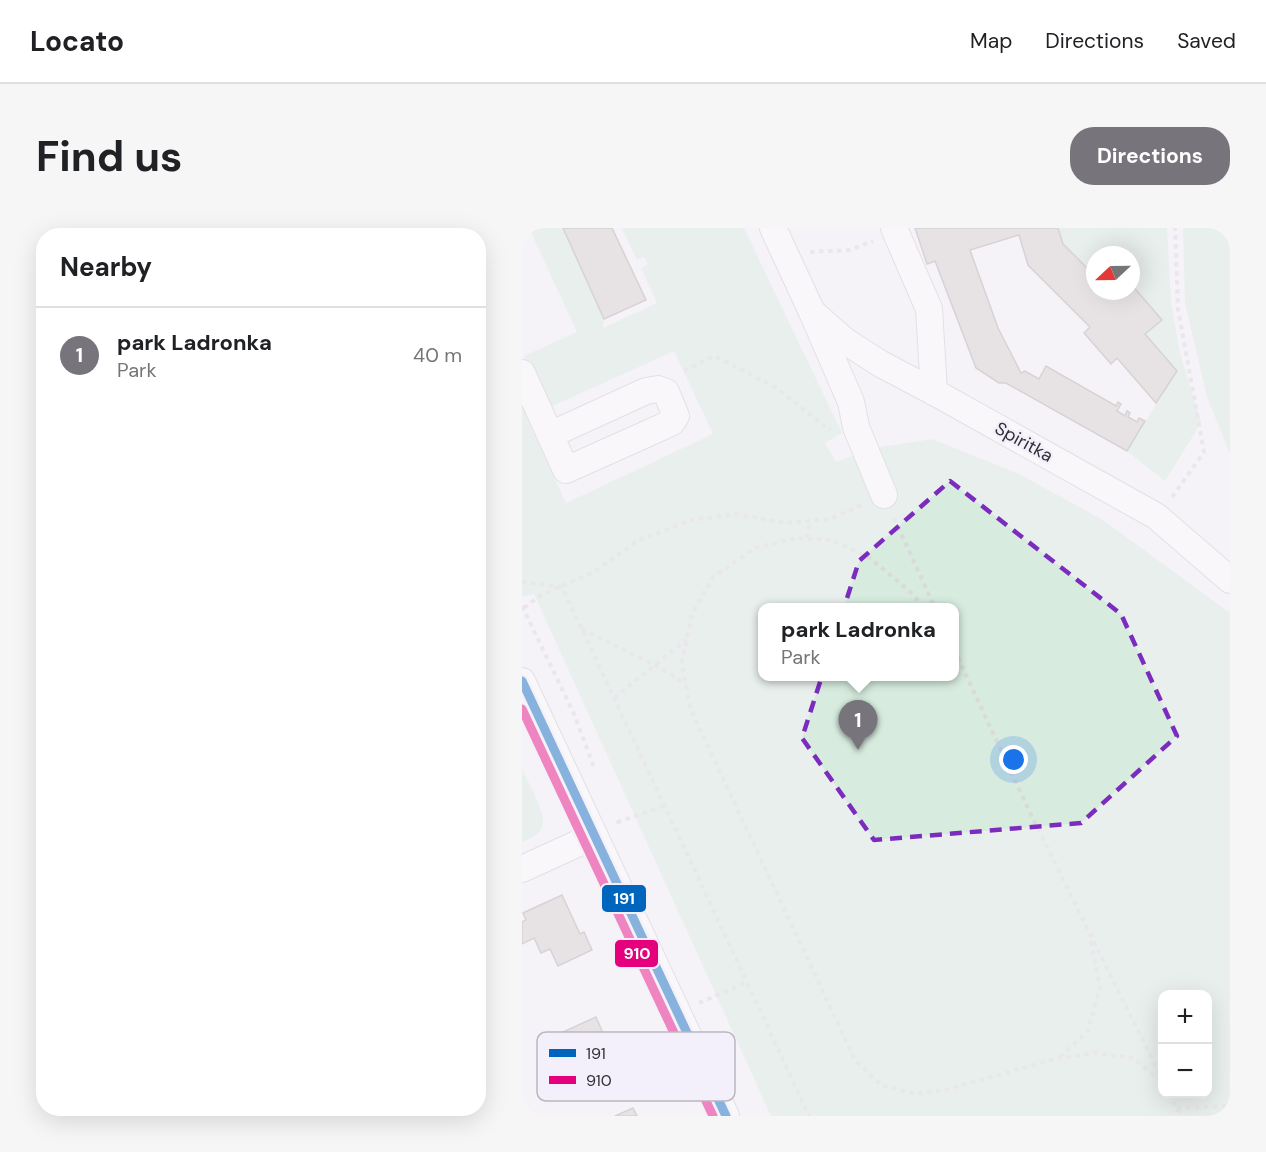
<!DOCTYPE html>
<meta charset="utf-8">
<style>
:root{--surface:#fff;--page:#f6f6f6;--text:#202124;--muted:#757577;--line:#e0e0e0;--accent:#77747c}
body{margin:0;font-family:"DM Sans",sans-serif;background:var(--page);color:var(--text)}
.controls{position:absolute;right:18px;bottom:18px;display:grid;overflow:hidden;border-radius:12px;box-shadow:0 6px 24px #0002}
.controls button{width:54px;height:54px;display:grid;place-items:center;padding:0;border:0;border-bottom:2px solid var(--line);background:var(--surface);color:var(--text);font:30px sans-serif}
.compass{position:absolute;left:564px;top:18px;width:54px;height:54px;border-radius:50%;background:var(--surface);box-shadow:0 6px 24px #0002;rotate:248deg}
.you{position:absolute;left:492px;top:532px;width:21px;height:21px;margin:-15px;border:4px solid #fff;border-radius:50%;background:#1a73e8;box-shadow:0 0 0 9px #1a73e833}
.badge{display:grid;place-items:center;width:39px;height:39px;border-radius:50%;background:var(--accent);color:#fff;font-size:20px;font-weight:700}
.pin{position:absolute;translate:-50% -50px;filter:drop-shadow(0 2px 3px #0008)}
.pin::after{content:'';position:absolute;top:32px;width:21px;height:18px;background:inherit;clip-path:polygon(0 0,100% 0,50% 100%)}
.popup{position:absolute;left:236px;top:375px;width:201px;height:78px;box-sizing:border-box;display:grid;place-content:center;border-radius:12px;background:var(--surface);filter:drop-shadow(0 2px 4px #0005);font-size:20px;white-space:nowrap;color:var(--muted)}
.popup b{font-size:22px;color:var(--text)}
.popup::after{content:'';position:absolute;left:50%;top:100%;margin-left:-12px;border:12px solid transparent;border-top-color:var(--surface)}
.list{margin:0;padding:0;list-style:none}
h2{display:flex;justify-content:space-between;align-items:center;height:78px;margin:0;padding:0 24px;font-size:26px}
h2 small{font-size:20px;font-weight:400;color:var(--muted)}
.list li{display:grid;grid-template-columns:39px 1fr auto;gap:18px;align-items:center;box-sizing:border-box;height:96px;padding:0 24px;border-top:2px solid var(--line)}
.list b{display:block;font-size:22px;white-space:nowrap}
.list p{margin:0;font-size:20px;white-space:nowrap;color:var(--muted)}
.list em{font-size:20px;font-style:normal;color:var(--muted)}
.map{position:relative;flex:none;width:708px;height:888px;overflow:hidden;border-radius:24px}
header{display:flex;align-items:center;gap:36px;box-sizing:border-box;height:84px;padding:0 30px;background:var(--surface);border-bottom:2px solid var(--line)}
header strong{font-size:28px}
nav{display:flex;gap:33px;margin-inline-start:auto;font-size:21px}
.intro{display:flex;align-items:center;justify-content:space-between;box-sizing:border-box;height:144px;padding:0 36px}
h1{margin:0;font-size:42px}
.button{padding:15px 27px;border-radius:24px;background:var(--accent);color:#fff;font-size:21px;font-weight:700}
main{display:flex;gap:36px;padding:0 36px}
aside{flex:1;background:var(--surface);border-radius:24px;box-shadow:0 6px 24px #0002}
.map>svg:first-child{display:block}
.green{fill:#d7ecdf;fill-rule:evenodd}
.building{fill:#d5d0ce;stroke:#b1acaa;stroke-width:1.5}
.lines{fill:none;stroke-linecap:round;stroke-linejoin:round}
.minor-casing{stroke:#cbc9d0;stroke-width:28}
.path{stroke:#dad9db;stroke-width:4;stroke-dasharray:4.5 4.5;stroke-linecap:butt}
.minor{stroke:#fefdfe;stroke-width:26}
.bus-1-casing{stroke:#f4f0fb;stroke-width:14}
.bus-2-casing{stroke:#f4f0fb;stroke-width:14}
.bus-1{stroke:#0065bd;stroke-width:9}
.bus-2{stroke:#e5007d;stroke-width:9}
.marked{fill:none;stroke:#7b2cbf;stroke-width:4.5;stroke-dasharray:12 8;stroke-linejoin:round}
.labels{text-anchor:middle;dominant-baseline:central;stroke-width:5;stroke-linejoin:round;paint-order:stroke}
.street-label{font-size:18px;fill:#332f39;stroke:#f4f0fb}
.key{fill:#f4f0fb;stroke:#bab6c1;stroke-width:1.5}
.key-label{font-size:16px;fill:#332f39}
.line-badge{stroke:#f4f0fb;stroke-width:2}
.badge-label{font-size:16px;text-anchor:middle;font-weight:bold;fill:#fff}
</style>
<header>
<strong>Locato</strong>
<nav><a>Map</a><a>Directions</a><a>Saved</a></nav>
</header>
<div class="intro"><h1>Find us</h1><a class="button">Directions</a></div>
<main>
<aside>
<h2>Nearby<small></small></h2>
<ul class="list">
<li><span class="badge">1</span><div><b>park Ladronka</b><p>Park</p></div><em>40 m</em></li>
</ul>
</aside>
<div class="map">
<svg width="708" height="888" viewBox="0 0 708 888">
<rect width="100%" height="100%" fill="#f5f3f8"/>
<g class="green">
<path d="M7 0H41L82 91 81 100 135 75 119 40 126 36 122 29 115 32 100 0H222L320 205 303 215 314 234 353 220 410 211 497 246 581 292 708 385V888H249L12 366 0 369V153L15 186 5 191 44 275 191 206 152 123 26 180 2 128 55 104ZM240 380H432V448H240ZM640 766H686V866H640Z"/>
<path d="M536 0H645L649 74 658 125 679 195 643 253 605 223 655 143 623 106 639 91 609 56V27H573V48L541 16Z"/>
<path d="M661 0H708V226L685 169 663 75Z"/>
<path d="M0 541C6 554 26 588 20 600 16 608 7 611 0 614Z"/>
</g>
<g class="building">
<path d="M41 0H90L124 72 82 91Z"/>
<path d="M393 0H536L541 16 573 48V63H588L592 68 598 63H609V56L640 92 623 106 655 143 634 175 595 130 589 136 562 105 568 99 506 37 497 7 448 22 476 100 499 145 503 143 517 151 524 138 594 178 596 174 599 176 595 183 603 188 605 183 608 185 606 189 615 194 617 190 623 193 605 223 484 155H477L454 140 413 33 405 36Z"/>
<path d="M40 667 58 706 62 704 70 722 36 738 28 721 19 725 12 710 0 716V694L4 692 1 685Z"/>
<path d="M74 789 84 812 32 835 21 813Z"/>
<path d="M84 812 94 835 42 858 32 835Z"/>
<path d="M111 880 115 888H93Z"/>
</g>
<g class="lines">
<g class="minor-casing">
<g id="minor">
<path d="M251 0 290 84 329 174 334 199 362 267"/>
<path d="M372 0 407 81 412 164"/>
<path d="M290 84 323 113 359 136 412 164 634 288 708 352"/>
<path d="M0 145 44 242 140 199 150 194 154 188 144 164 136 161 124 163 28 207"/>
<path d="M0 453 204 888"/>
<path d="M0 641 72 608"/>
</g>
</g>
<g class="path">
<path d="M288 24 328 22 351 13"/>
<path d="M162 143 192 128 195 129 253 159 306 201H309"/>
<path d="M650 269 682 224 656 81 653 0"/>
<path d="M372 290 413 380"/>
<path d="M285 310 288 293"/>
<path d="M0 354 40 359 225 754"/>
<path d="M0 378 52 486 73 542"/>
<path d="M2 380 19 367 72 344 115 313 170 292 215 286 263 295 307 291 340 277"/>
<path d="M401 380 392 367 348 330 309 312 274 310 233 320 191 349 170 386 160 435 168 480 333 832 359 857 393 866 419 863 537 830 573 825 611 830 640 854"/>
<path d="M60 401 133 437 164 456"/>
<path d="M432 421 509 587 640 851"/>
<path d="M92 470 164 412"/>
<path d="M96 593V594L142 578"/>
<path d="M177 775 225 754 287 888"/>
<path d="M538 829 566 803 578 759 568 708"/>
<path d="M647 866 659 888"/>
<path d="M655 880 708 878"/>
</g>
<use href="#minor" class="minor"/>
<g class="bus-1-casing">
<path id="bus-1" d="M0 453 204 888"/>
</g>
<g class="bus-2-casing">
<path id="bus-2" d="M0 481 191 888"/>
</g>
<use href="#bus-1" class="bus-1"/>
<use href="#bus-2" class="bus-2"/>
</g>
<path d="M0 0H708V888H0ZM428 253 599 386 655 508 559 595 352 612 280 510 337 333Z" fill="#f5f3f8" fill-opacity=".55" fill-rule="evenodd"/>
<path class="marked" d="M428 253 599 386 655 508 559 595 352 612 280 510 337 333Z"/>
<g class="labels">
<g class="street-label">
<text transform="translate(502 214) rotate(29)">Spiritka</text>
</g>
</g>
<rect x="15" y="804" width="198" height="69" rx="9" class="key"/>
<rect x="27" y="821" width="27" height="8" fill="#0065bd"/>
<rect x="27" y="848" width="27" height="8" fill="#e5007d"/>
<g class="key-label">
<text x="64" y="831">191</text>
<text x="64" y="858">910</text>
</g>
<g class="line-badge">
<rect x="79" y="656" width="46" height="29" rx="6" fill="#0065bd"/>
<rect x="92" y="711" width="45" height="29" rx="6" fill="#e5007d"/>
</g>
<g class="badge-label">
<text x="102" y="676">191</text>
<text x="115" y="731">910</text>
</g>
</svg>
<div class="controls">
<button>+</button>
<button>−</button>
</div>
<svg class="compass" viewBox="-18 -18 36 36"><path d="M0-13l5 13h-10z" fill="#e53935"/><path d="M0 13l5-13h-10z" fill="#757577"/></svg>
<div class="you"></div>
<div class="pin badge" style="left:336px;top:522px">1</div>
<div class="popup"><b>park Ladronka</b>Park</div>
</div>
</main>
